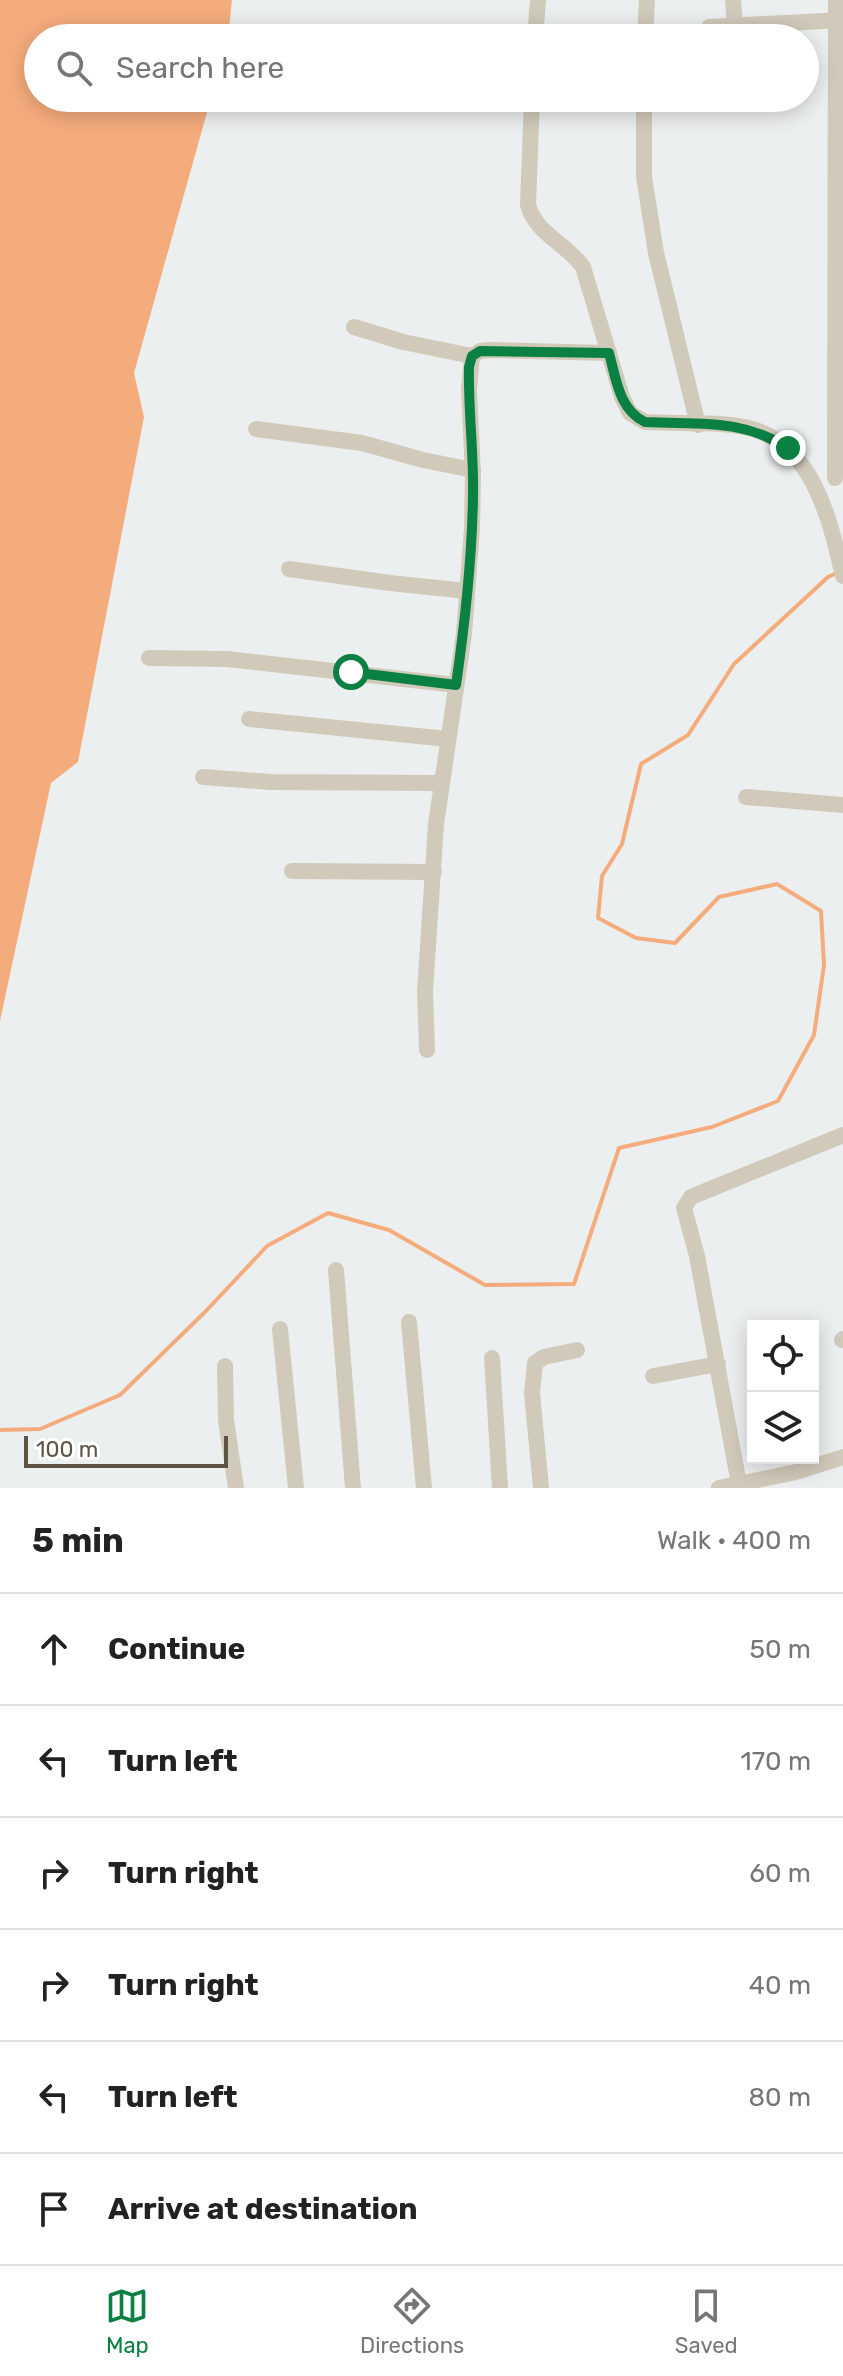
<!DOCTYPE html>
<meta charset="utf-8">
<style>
:root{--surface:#fff;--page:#f2f2f2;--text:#222;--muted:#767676;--line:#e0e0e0;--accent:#0b8043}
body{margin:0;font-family:Rubik,sans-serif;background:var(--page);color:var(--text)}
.controls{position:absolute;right:24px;bottom:24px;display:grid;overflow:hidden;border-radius:0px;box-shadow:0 4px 20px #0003}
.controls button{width:72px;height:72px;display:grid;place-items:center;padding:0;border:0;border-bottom:2px solid var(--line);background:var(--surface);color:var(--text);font:40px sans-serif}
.scale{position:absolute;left:24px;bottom:20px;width:204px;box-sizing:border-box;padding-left:8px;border:4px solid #5c5343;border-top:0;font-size:22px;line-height:28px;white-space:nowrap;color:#5c5343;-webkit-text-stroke:6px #fff;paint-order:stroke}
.stop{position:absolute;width:24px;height:24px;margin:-18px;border:6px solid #0b8043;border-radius:50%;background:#fff}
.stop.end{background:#0b8043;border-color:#fff;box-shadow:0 2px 8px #0008}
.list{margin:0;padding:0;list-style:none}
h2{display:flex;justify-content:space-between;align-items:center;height:104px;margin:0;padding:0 32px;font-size:34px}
h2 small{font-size:26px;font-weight:400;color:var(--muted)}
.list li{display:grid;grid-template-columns:52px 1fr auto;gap:24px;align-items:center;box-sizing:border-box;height:112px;padding:0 32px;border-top:2px solid var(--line)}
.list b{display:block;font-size:30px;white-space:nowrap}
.list em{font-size:26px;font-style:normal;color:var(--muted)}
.icon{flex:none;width:44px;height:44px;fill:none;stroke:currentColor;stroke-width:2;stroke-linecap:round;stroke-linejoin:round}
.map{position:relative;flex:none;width:843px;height:1488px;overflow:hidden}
.search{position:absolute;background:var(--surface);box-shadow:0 4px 20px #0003;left:24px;right:24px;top:24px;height:88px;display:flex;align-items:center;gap:20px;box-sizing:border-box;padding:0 28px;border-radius:44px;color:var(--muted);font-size:30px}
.sheet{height:776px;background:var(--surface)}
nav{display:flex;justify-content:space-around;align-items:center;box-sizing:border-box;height:112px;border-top:2px solid var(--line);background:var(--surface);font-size:22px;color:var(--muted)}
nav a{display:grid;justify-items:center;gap:4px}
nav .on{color:var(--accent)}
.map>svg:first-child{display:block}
.water{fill:#f5ac7d}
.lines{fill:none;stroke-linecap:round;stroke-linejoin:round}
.stream{stroke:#f5ac7d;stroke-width:4}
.minor{stroke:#d1cabb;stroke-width:16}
.route{stroke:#0b8043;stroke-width:10}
</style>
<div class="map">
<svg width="843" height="1488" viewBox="0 0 843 1488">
<rect width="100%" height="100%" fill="#eceff0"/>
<path class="water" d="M0 0H232L228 38H38V98H211L134 373 144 417 78 762 51 783 0 1021Z"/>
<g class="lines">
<path class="stream" d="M0 1430 40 1429 120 1395 206 1311 267 1246 328 1213 389 1230 485 1285 574 1284 619 1148 712 1127 778 1101 814 1035 824 965 821 911 777 884 719 897 675 943 636 938 598 918 602 876 622 844 641 764 688 735 734 664 828 577 837 573"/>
<g class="minor">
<path d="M733 0 735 26"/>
<path d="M709 27 843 20"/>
<path d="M535 38 538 0"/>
<path d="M645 38 647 0"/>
<path d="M532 98 528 205C536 234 566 243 583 267L622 397 630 413 645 422C676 424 720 421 749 428 814 445 830 521 843 576"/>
<path d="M644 98V177L656 253 698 425"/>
<path d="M354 327 403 342 472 356"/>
<path d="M256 429 362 443 423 460 473 470"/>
<path d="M835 478 836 0"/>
<path d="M289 569 390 583 467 591"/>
<path d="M149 658 227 659 456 685"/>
<path d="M249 719 448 739"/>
<path d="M203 777 271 782 441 783"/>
<path d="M746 797 843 805"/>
<path d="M292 871 434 872"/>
<path d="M427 1050 425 991 436 824 464 634 472 528 473 476 469 389 472 356 480 351 492 350 609 353"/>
<path d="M336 1270 353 1488"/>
<path d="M409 1322 424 1488"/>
<path d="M280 1329 296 1488"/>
<path d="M842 1340 843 1339"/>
<path d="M492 1358 500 1488"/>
<path d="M225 1366 226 1420 236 1488"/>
<path d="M653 1376 718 1364"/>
<path d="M739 1484 697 1256 684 1208 691 1197 843 1135"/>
<path d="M541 1488 532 1393 535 1363 544 1357 577 1350"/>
<path d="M719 1488 796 1472 843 1457"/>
</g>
</g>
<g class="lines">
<path class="route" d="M351 672 456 685C465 623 472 559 473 496 474 453 468 410 469 367L472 356 480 351 609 353C616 378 619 410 645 422 699 425 741 418 788 448"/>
</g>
</svg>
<div class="controls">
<button><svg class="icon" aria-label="locate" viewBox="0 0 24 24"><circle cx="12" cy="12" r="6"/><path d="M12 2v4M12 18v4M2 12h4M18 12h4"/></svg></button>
<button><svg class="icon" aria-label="layers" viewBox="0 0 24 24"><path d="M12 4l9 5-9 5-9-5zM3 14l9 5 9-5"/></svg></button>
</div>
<div class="scale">100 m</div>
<div class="stop" style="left:351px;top:672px"></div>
<div class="stop end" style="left:788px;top:448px"></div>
<div class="search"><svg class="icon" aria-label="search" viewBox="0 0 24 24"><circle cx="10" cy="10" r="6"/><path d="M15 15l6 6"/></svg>Search here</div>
</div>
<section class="sheet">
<h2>5 min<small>Walk · 400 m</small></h2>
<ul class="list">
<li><svg class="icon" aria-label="ahead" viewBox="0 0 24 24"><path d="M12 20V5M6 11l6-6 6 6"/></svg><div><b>Continue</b></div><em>50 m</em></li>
<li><svg class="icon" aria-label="left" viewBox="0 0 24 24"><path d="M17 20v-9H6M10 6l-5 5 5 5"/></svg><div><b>Turn left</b></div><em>170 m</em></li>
<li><svg class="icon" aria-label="right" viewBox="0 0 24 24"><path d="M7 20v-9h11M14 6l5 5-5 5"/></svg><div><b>Turn right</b></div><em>60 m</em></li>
<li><svg class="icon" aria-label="right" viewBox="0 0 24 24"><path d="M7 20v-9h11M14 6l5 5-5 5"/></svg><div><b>Turn right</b></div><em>40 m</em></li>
<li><svg class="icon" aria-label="left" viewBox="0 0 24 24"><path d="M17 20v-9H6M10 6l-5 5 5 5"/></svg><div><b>Turn left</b></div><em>80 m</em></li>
<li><svg class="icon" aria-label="arrive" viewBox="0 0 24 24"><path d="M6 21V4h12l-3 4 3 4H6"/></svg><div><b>Arrive at destination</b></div></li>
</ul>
</section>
<nav>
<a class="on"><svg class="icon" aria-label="map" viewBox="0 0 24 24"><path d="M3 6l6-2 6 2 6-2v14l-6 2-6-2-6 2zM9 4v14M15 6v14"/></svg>Map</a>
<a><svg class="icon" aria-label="directions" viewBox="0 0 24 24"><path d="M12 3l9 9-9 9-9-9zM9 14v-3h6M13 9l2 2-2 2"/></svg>Directions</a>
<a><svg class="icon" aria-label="saved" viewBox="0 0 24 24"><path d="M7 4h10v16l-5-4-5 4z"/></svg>Saved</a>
</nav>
